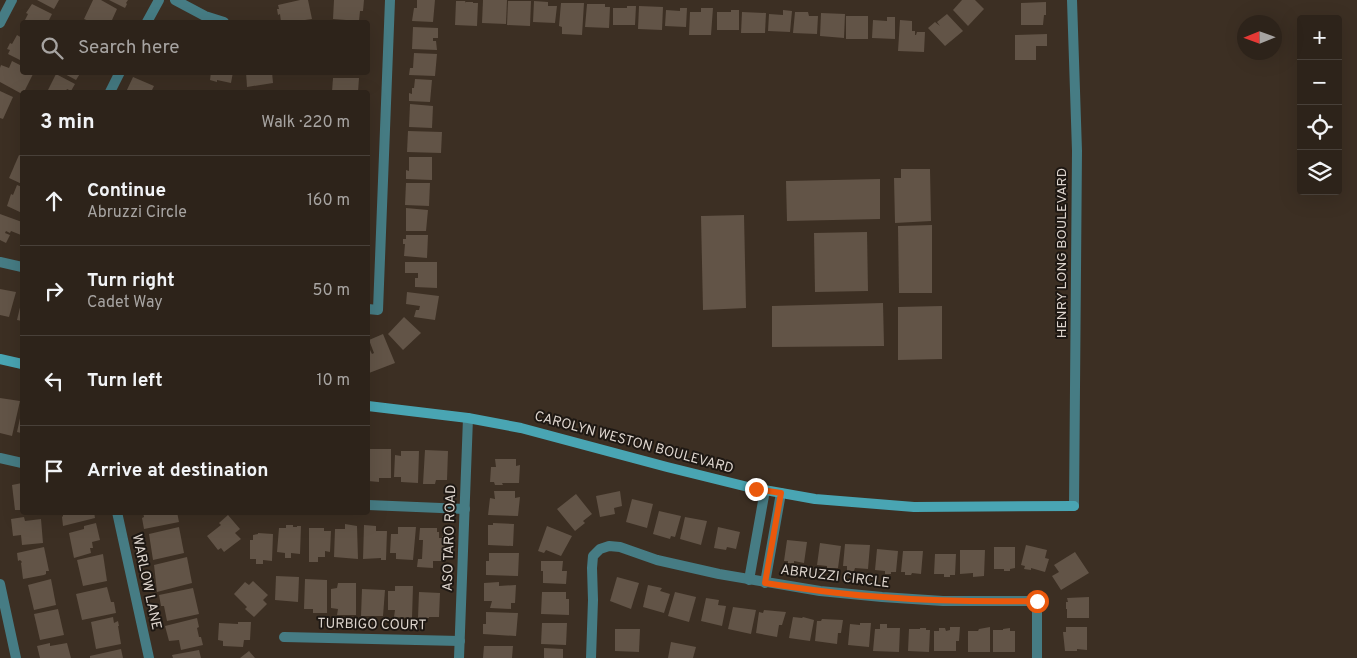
<!DOCTYPE html>
<meta charset="utf-8">
<style>
:root{--surface:#2d231a;--page:#352b23;--text:#f1f3f6;--muted:#a7a4a2;--line:#484039}
body{margin:0;font-family:Overpass,sans-serif;background:var(--page);color:var(--text)}
.controls{position:absolute;right:15px;top:15px;display:grid;overflow:hidden;border-radius:5px;box-shadow:0 5px 20px #0002}
.controls button{width:45px;height:45px;display:grid;place-items:center;padding:0;border:0;border-bottom:1px solid var(--line);background:var(--surface);color:var(--text);font:25px sans-serif}
.compass{position:absolute;left:1237px;top:15px;width:45px;height:45px;border-radius:50%;background:var(--surface);box-shadow:0 5px 20px #0002;rotate:269deg}
.stop{position:absolute;width:15px;height:15px;margin:-11px;border:4px solid #ea580c;border-radius:50%;background:#fff}
.stop.end{background:#ea580c;border-color:#fff;box-shadow:0 1px 5px #0008}
.list{margin:0;padding:0;list-style:none}
h2{display:flex;justify-content:space-between;align-items:center;height:65px;margin:0;padding:0 20px;font-size:21px}
h2 small{font-size:16px;font-weight:400;color:var(--muted)}
.list li{display:grid;grid-template-columns:32px 1fr auto;gap:15px;align-items:center;box-sizing:border-box;height:90px;padding:0 20px;border-top:1px solid var(--line)}
.list b{display:block;font-size:19px;white-space:nowrap}
.list p{margin:0;font-size:16px;white-space:nowrap;color:var(--muted)}
.list em{font-size:16px;font-style:normal;color:var(--muted)}
.icon{flex:none;width:28px;height:28px;fill:none;stroke:currentColor;stroke-width:2;stroke-linecap:round;stroke-linejoin:round}
.map{position:relative;flex:none;width:1357px;height:658px;overflow:hidden}
.search{position:absolute;background:var(--surface);box-shadow:0 5px 20px #0002;left:20px;top:20px;width:350px;height:55px;display:flex;align-items:center;gap:12px;box-sizing:border-box;padding:0 18px;border-radius:5px;color:var(--muted);font-size:19px}
.panel{position:absolute;background:var(--surface);box-shadow:0 5px 20px #0002;left:20px;top:90px;width:350px;height:425px;border-radius:5px}
.map>svg:first-child{display:block}
.building{fill:#625447}
.lines{fill:none;stroke-linecap:round;stroke-linejoin:round}
.street{stroke:#467c84;stroke-width:10}
.secondary{stroke:#49a5b3;stroke-width:10}
.route{stroke:#ea580c;stroke-width:6}
.labels{text-anchor:middle;dominant-baseline:central;stroke-width:4;stroke-linejoin:round;paint-order:stroke}
.street-label{font-size:14px;fill:#ddd4cd;stroke:#1e1813}
</style>
<div class="map">
<svg width="1357" height="658" viewBox="0 0 1357 658">
<rect width="100%" height="100%" fill="#3c2f23"/>
<g class="building">
<path d="M37 0H59L54 9Z"/>
<path d="M93 0H101L117 9 112 20 117 22H91L84 19Z"/>
<path d="M109 0H128L126 3 127 4 125 8Z"/>
<path d="M300 0H308L312 19 298 21V22H281L280 14 278 15 277 9H279L278 5Z"/>
<path d="M334 0H364L363 11H360L359 21 333 19Z"/>
<path d="M417 0H435L433 22 412 21 414 8H417Z"/>
<path d="M483 0H507L506 24 482 23Z"/>
<path d="M962 0H975L984 9 968 26 953 10Z"/>
<path d="M456 1H465L466 3V2H473V3H478L477 26 455 25Z"/>
<path d="M508 1H531L530 26 507 25Z"/>
<path d="M534 1 548 2V6H557L555 23 533 22Z"/>
<path d="M1046 2V15H1044L1043 25H1021V3Z"/>
<path d="M561 3H584L582 35 562 34V27L559 26Z"/>
<path d="M32 4 52 14 48 22H24L28 14 26 13Z"/>
<path d="M587 4H605V7H610L609 28 585 27Z"/>
<path d="M627 6H636L635 25H613V8H627Z"/>
<path d="M639 6 663 7 662 30 638 29Z"/>
<path d="M680 8H687L686 27 665 26 666 10 680 11Z"/>
<path d="M701 8H713L711 35H689L690 12H701Z"/>
<path d="M731 10H739V30H717V12H731Z"/>
<path d="M783 10 792 11 790 32 768 31 769 14 783 15Z"/>
<path d="M742 12 766 13 765 33H741Z"/>
<path d="M795 12H808L809 16H818L817 34 793 33Z"/>
<path d="M821 13 845 14 844 38 820 36Z"/>
<path d="M947 14 963 31 945 46 928 28 935 22 940 26 937 22Z"/>
<rect x="846" y="16" width="22" height="23"/>
<path d="M887 17H895V39L872 38 873 20 887 21Z"/>
<path d="M900 20 912 21V31H915V35H916L917 32H925L924 52 898 51Z"/>
<path d="M413 27 438 28V38H433V41H436L437 50 412 49Z"/>
<path d="M1047 34V46H1036V60H1015V35Z"/>
<path d="M17 35 22 38V61L8 54 10 50 7 49 10 43 12 44Z"/>
<path d="M414 53 437 54 435 76 409 75 410 68H413Z"/>
<path d="M12 61 22 66V72H34L24 92 22 94 0 82V68L1 65 9 68Z"/>
<path d="M61 72H81L76 80Z"/>
<path d="M211 72H233L231 83 217 80V82L210 80Z"/>
<path d="M246 72H272L273 83 247 87Z"/>
<path d="M56 74 75 84 71 91 67 89 66 91 69 92H47Z"/>
<path d="M133 77 154 86 151 92H126Z"/>
<path d="M333 78H359L358 92H332Z"/>
<path d="M415 79 432 80 430 102 409 101V93L412 94V88H414Z"/>
<path d="M0 91 13 97 3 119 0 118Z"/>
<path d="M410 104 433 106 432 128 409 127Z"/>
<path d="M408 131 442 132 441 153 407 152Z"/>
<path d="M19 155 22 156V184L9 178Z"/>
<path d="M409 157H432V180L406 179V170L409 171Z"/>
<path d="M901 169H930L931 221 895 223 894 178H901Z"/>
<path d="M880 179V219L787 221 786 181Z"/>
<path d="M406 183H430L429 206 405 205Z"/>
<path d="M17 185 22 187V213L7 206 11 194 13 195Z"/>
<path d="M406 208 428 210 426 231H406Z"/>
<path d="M0 214 22 222V232L21 235 11 231 10 233 6 231 5 233 10 235 6 243 0 240Z"/>
<path d="M744 215 746 308 703 310 701 216Z"/>
<path d="M932 225V293H899L898 226Z"/>
<path d="M867 232 868 291 815 292 814 233Z"/>
<path d="M406 235H428L427 258 404 256 405 244H403V239H406Z"/>
<path d="M405 262H437V288L415 287V278H418V273H405Z"/>
<path d="M0 289 16 292 9 317 0 315Z"/>
<path d="M407 292 439 296 435 320 414 317 416 310H419L420 306 406 304Z"/>
<path d="M22 299V321L17 320Z"/>
<path d="M883 303 884 346 772 347V306Z"/>
<path d="M942 306V359L898 360V307Z"/>
<path d="M404 317 421 333 403 350 388 334Z"/>
<path d="M383 334 395 363 369 373 368 369V351L370 350 372 354 374 353 369 340Z"/>
<path d="M0 398 20 401 12 436 0 433Z"/>
<path d="M22 409V438L20 437 21 433 17 432Z"/>
<path d="M368 449H391V478H379V482L368 481Z"/>
<path d="M425 450 448 451 447 480H436L435 484H423Z"/>
<path d="M401 451H419L418 483 401 482V477H394L395 455 401 456Z"/>
<path d="M495 459H516V466L520 465 519 483H502L503 485H495L494 482H490L491 467H496Z"/>
<path d="M22 483V510H15L12 485Z"/>
<path d="M494 491H515V498L520 497 518 516 488 515 490 498 495 499Z"/>
<path d="M620 491 622 506 614 508 615 514 600 517 596 496Z"/>
<path d="M576 494 592 514 583 521 585 523 575 531 557 509Z"/>
<path d="M632 499 653 504 647 528 626 522Z"/>
<path d="M659 511 681 516 675 537 671 536 670 539 653 534Z"/>
<path d="M63 512H94L95 518 63 526 62 517 63 516Z"/>
<path d="M143 512H177L179 522 144 529 142 518 144 517Z"/>
<path d="M228 515 240 529 235 533 241 539 224 552 221 548 218 550 207 536 221 525 219 523Z"/>
<path d="M24 517 25 521 41 519 43 543 22 545 21 535 13 536 11 519Z"/>
<path d="M685 517 707 521 701 545 680 539Z"/>
<path d="M96 523 100 540 92 542 93 548H90L91 553 74 558 69 533 84 529V526Z"/>
<path d="M493 523 514 524 513 546 488 545V525H493Z"/>
<path d="M345 524 357 526 358 559 334 557 335 529H345Z"/>
<path d="M286 525H293V527H297V526H301L300 554 291 553V558H285V553L277 552 279 528H286Z"/>
<path d="M364 525 376 526V531H387L386 560H381V558L363 559Z"/>
<path d="M547 526 572 536 561 556 546 550 544 553 538 551Z"/>
<path d="M179 527 184 553 153 560 149 534Z"/>
<path d="M398 527H416L413 560 396 559V553H390L391 534H398Z"/>
<path d="M718 527 740 532 736 549 727 547 726 550 714 548Z"/>
<path d="M309 528H324V531H331L330 552 325 551V557H318V562H309Z"/>
<path d="M420 528H437V532H439V538H442V536H445V561H433V568L417 567 418 559H422L423 540H419Z"/>
<path d="M258 533 273 534 272 561 263 560V564H256V559H250V540H253V535L258 534Z"/>
<path d="M787 540 807 542 804 563 794 561V563H788V561H784Z"/>
<path d="M820 543 841 546 838 568H827V566L817 565Z"/>
<path d="M845 544 870 545 868 569 855 568 854 571H847V566H843Z"/>
<path d="M1026 545 1047 550 1045 558 1049 559 1045 572 1031 568V570L1024 569 1025 566 1021 565Z"/>
<path d="M44 547 49 571H46V574L44 575 23 579 21 563 22 562 20 560 18 561 17 553Z"/>
<path d="M994 547H1015V568L1010 569V571H1004V569H994Z"/>
<path d="M877 549 898 551 896 572H891V574H885V571L875 570Z"/>
<path d="M960 550H985L984 576 973 577V573L960 574Z"/>
<path d="M903 551H923L921 574 912 573 911 575H905V572H901Z"/>
<path d="M1075 552 1089 573 1061 590 1052 576 1059 572 1054 565Z"/>
<path d="M489 553H519L518 576 486 575V561H489Z"/>
<path d="M103 554 107 581 83 586 77 560Z"/>
<path d="M935 554H956L955 575H950V577H944V574H934Z"/>
<path d="M187 557 192 583 157 592 154 565Z"/>
<path d="M541 561H563L562 571H567L566 584 543 583V571H541Z"/>
<path d="M276 576 299 577 298 602 275 600Z"/>
<path d="M617 577 639 583 631 609 610 601Z"/>
<path d="M51 579 56 605 34 610 28 585Z"/>
<path d="M305 579 327 580V613H313V609H304Z"/>
<path d="M253 581 268 595 263 600 267 604 254 617 245 609 247 607 234 594 245 582 249 585Z"/>
<path d="M499 582V586L516 585 515 603H511V609L490 608 492 601H484V583Z"/>
<path d="M338 583H356V615H337L338 609 331 608V589L337 588Z"/>
<path d="M648 585 662 588 660 591 670 594 664 613 643 607Z"/>
<path d="M395 586H413L412 618 394 617 395 610H388V591H395Z"/>
<path d="M107 587 111 602H114L116 613 82 620 76 594Z"/>
<path d="M193 588 199 614 167 621 164 606H161L159 595Z"/>
<path d="M362 589 385 590 383 616H361Z"/>
<path d="M419 592 440 593 439 617H429V618H418Z"/>
<path d="M542 592H566V599H569V615L541 614Z"/>
<path d="M675 592 696 597 689 622 668 616Z"/>
<path d="M1089 597V618H1067V609H1066V602H1068L1067 598Z"/>
<path d="M706 598 719 600 718 605 726 606 722 626 701 621Z"/>
<path d="M733 607 756 610 751 634 728 629Z"/>
<path d="M58 609 64 635 40 640 34 614Z"/>
<path d="M764 610 786 612 782 625H779L777 637 756 633 759 612 763 613Z"/>
<path d="M486 612 518 613 516 636 483 634V624H486Z"/>
<path d="M113 617 114 623 118 621 119 626H118L121 644 96 649 91 622Z"/>
<path d="M793 617 802 618 803 617 814 620 810 641 789 638Z"/>
<path d="M197 618 199 627 197 628 199 637H201L203 645 181 650 179 640 169 641 165 626Z"/>
<path d="M822 619 843 620 841 633H838L837 644 815 641 817 621H821Z"/>
<path d="M238 622H251L250 640H244L243 647 223 646V641L218 640 219 623 238 624Z"/>
<path d="M542 623H567L566 645 541 644Z"/>
<path d="M860 623H871L869 647 848 645 850 624 860 625Z"/>
<path d="M880 624H887V628H900L899 652 873 651 875 629H880Z"/>
<path d="M950 627H960L959 641H956V651H934V631H939V628H945L946 631 950 630Z"/>
<path d="M990 627V652H968V631H978L979 629Z"/>
<path d="M1066 627H1087V650L1077 649V651H1065L1063 632H1066Z"/>
<path d="M920 628H926V630H930L929 652 908 651 909 629H920Z"/>
<path d="M1010 628V631H1015V652H993V630H1003V629Z"/>
<path d="M615 629H640L639 652 615 651Z"/>
<path d="M671 642 696 647 693 658H668Z"/>
<path d="M50 643V646L67 643 71 658H40L37 646Z"/>
<path d="M484 646H513L512 658H483Z"/>
<path d="M544 648 563 649V658H544Z"/>
<path d="M121 649 123 658H90V656Z"/>
<path d="M199 650 201 658H173L172 655Z"/>
<path d="M249 651 255 658H240Z"/>
</g>
<g class="lines">
<g class="street">
<path d="M175 0 205 16 224 22"/>
<path d="M1072 0 1077 151 1074 506"/>
<path d="M147 22 159 0"/>
<path d="M0 23 12 0"/>
<path d="M110 92 120 72"/>
<path d="M0 262 22 267"/>
<path d="M368 309 378 310 390 0"/>
<path d="M0 458 22 463"/>
<path d="M368 505 465 509"/>
<path d="M117 512 149 658"/>
<path d="M749 580 765 490"/>
<path d="M765 583 781 493"/>
<path d="M0 584 16 658"/>
<path d="M284 637 460 641"/>
<path d="M459 658 468 418"/>
<path d="M591 658 593 600 592 568 593 556 600 549 609 546 620 547 657 560 719 574 820 591 882 597 943 601H1037V658"/>
</g>
<g class="secondary">
<path d="M0 359 22 364"/>
<path d="M368 406 468 418 521 428 667 467 748 487 815 499 914 507 1074 506"/>
</g>
</g>
<g class="lines">
<path class="route" d="M756 489 781 493 765 583C804 589 843 595 883 597 934 601 985 602 1037 601"/>
</g>
<g class="labels">
<g class="street-label">
<text transform="translate(1062 253) rotate(-90)">HENRY LONG BOULEVARD</text>
<text transform="translate(634 443) rotate(15)">CAROLYN WESTON BOULEVARD</text>
<text transform="translate(450 538) rotate(-88)">ASO TARO ROAD</text>
<text transform="translate(835 577) rotate(7)">ABRUZZI CIRCLE</text>
<text transform="translate(146 582) rotate(78)">WARLOW LANE</text>
<text transform="translate(372 625) rotate(1)">TURBIGO COURT</text>
</g>
</g>
</svg>
<div class="controls">
<button>+</button>
<button>−</button>
<button><svg class="icon" aria-label="locate" viewBox="0 0 24 24"><circle cx="12" cy="12" r="6"/><path d="M12 2v4M12 18v4M2 12h4M18 12h4"/></svg></button>
<button><svg class="icon" aria-label="layers" viewBox="0 0 24 24"><path d="M12 4l9 5-9 5-9-5zM3 14l9 5 9-5"/></svg></button>
</div>
<svg class="compass" viewBox="-18 -18 36 36"><path d="M0-13l5 13h-10z" fill="#e53935"/><path d="M0 13l5-13h-10z" fill="#a7a4a2"/></svg>
<div class="stop" style="left:1037px;top:601px"></div>
<div class="stop end" style="left:756px;top:489px"></div>
<div class="search"><svg class="icon" aria-label="search" viewBox="0 0 24 24"><circle cx="10" cy="10" r="6"/><path d="M15 15l6 6"/></svg>Search here</div>
<section class="panel">
<h2>3 min<small>Walk · 220 m</small></h2>
<ul class="list">
<li><svg class="icon" aria-label="ahead" viewBox="0 0 24 24"><path d="M12 20V5M6 11l6-6 6 6"/></svg><div><b>Continue</b><p>Abruzzi Circle</p></div><em>160 m</em></li>
<li><svg class="icon" aria-label="right" viewBox="0 0 24 24"><path d="M7 20v-9h11M14 6l5 5-5 5"/></svg><div><b>Turn right</b><p>Cadet Way</p></div><em>50 m</em></li>
<li><svg class="icon" aria-label="left" viewBox="0 0 24 24"><path d="M17 20v-9H6M10 6l-5 5 5 5"/></svg><div><b>Turn left</b></div><em>10 m</em></li>
<li><svg class="icon" aria-label="arrive" viewBox="0 0 24 24"><path d="M6 21V4h12l-3 4 3 4H6"/></svg><div><b>Arrive at destination</b></div></li>
</ul>
</section>
</div>
